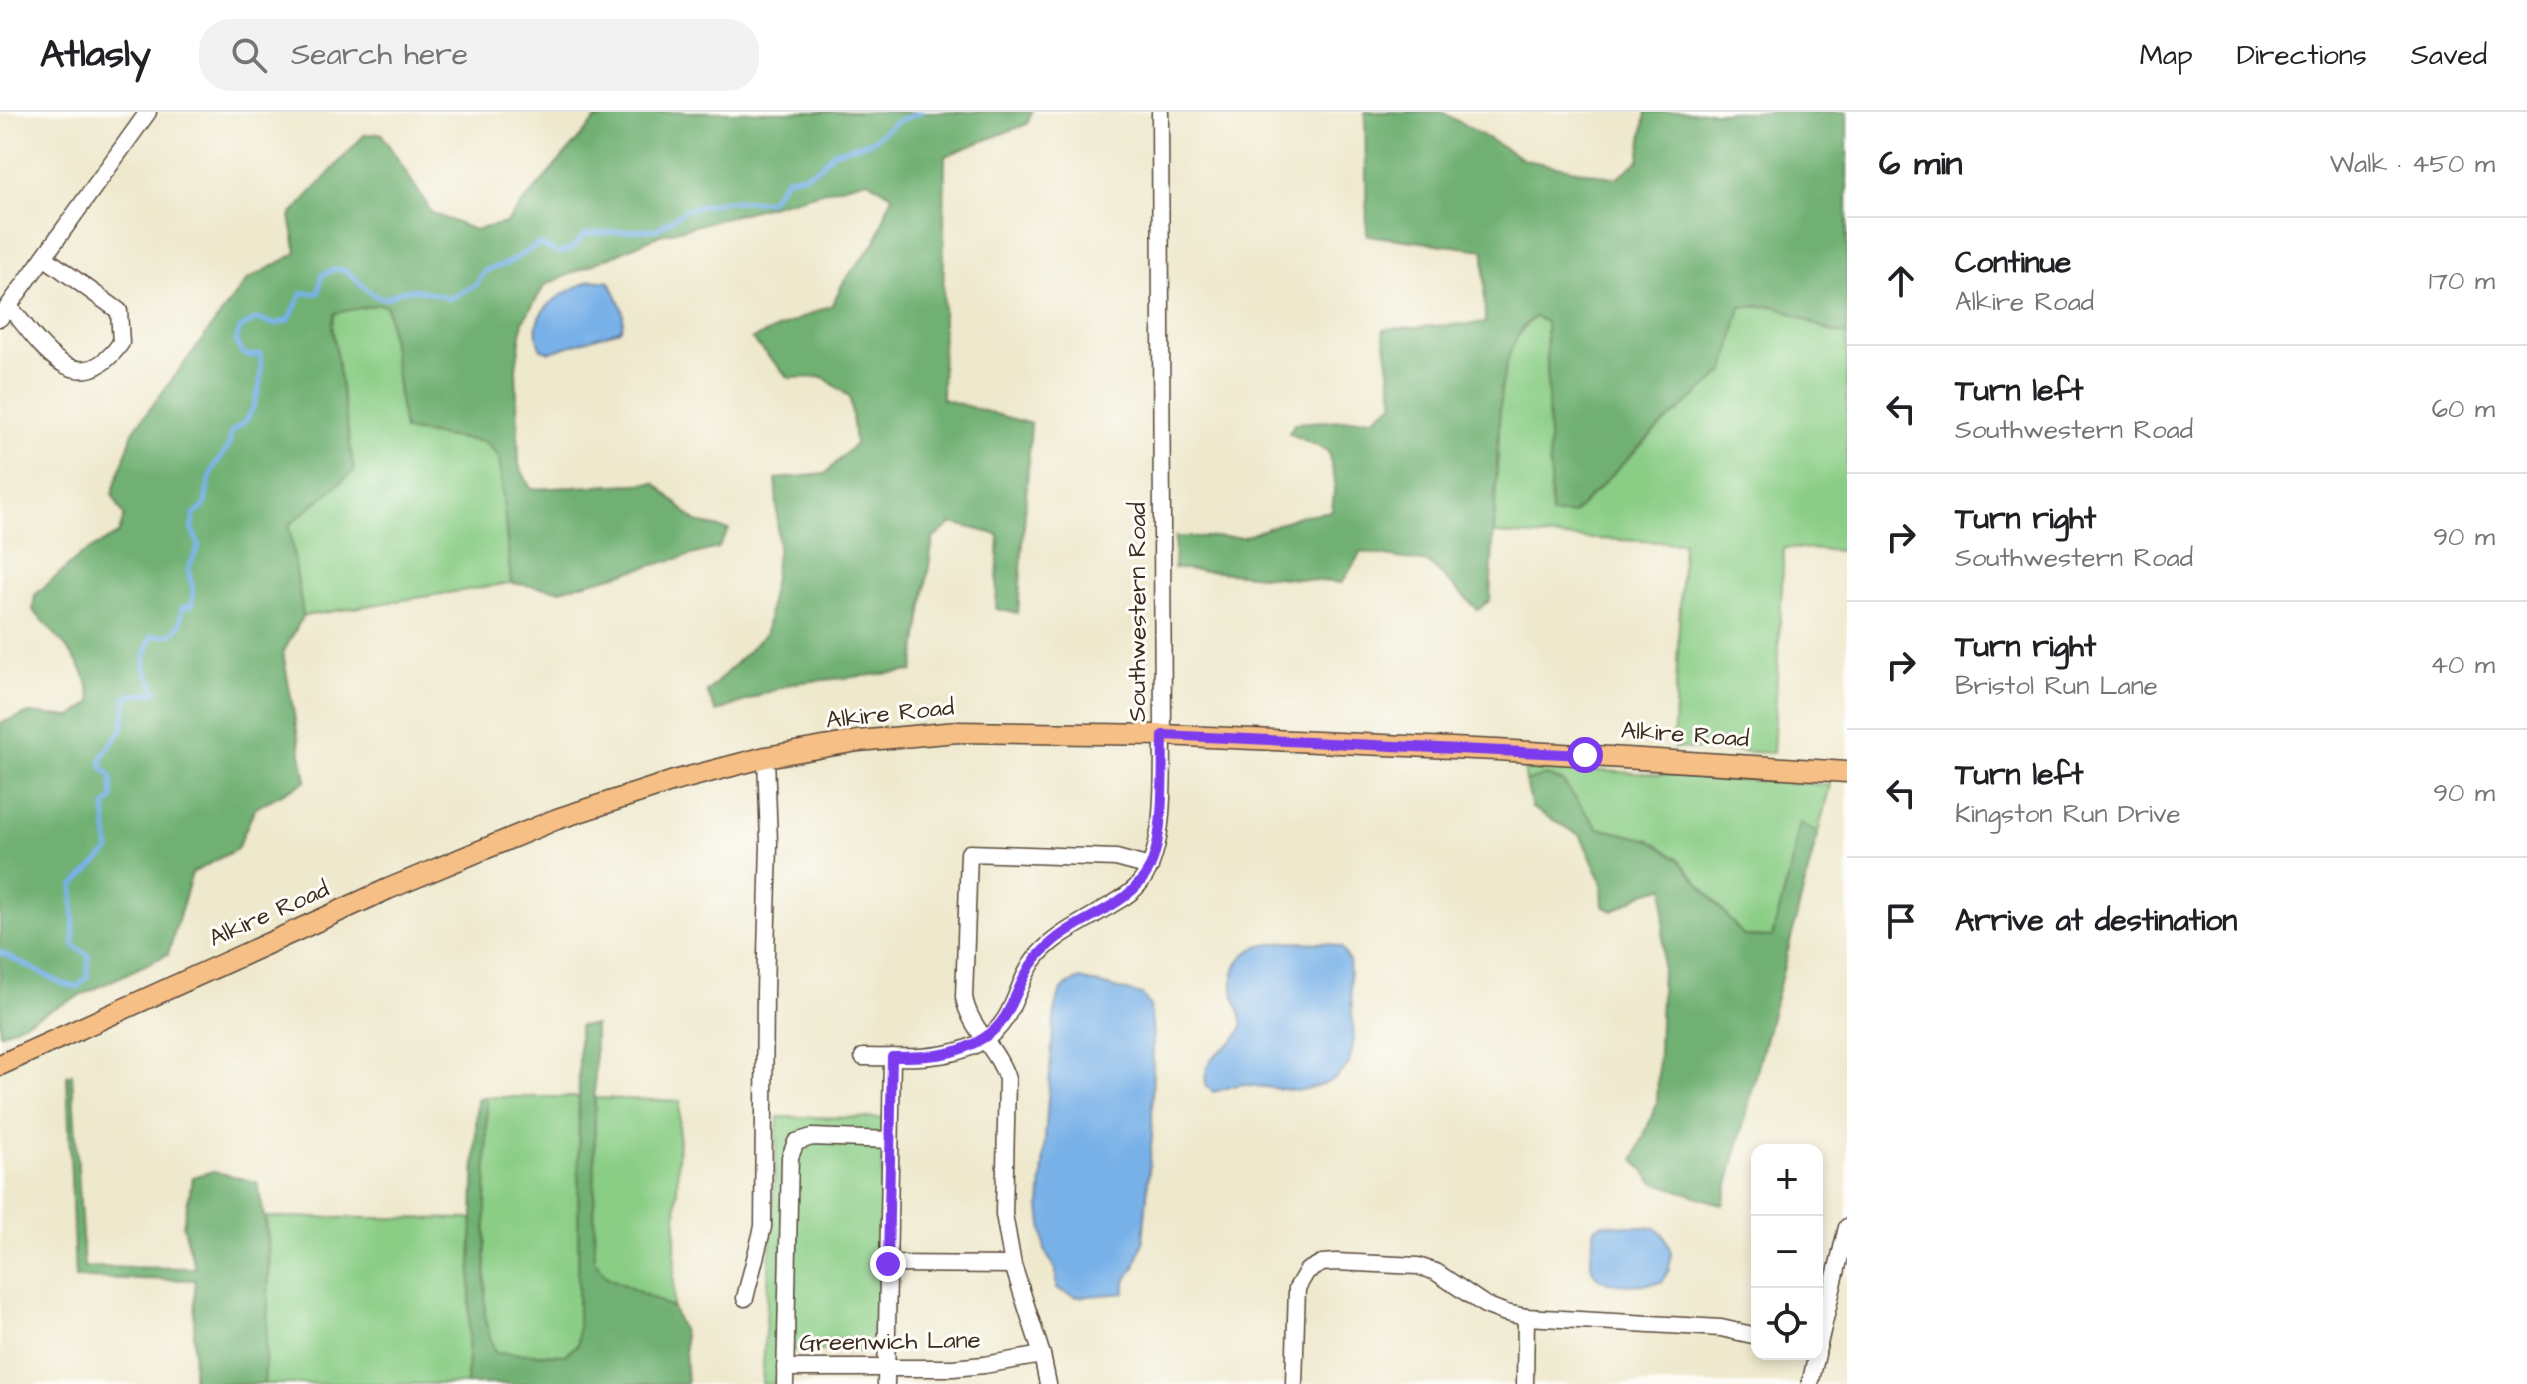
<!DOCTYPE html>
<meta charset="utf-8">
<style>
:root{--surface:#fff;--page:#f2f2f2;--text:#202124;--muted:#757577;--line:#e0e0e0}
body{margin:0;font-family:"Architects Daughter",sans-serif;background:var(--page);color:var(--text)}
.controls{position:absolute;right:24px;bottom:24px;display:grid;overflow:hidden;border-radius:16px;box-shadow:0 4px 12px #0003}
.controls button{width:72px;height:72px;display:grid;place-items:center;padding:0;border:0;border-bottom:2px solid var(--line);background:var(--surface);color:var(--text);font:40px sans-serif}
.stop{position:absolute;width:24px;height:24px;margin:-18px;border:6px solid #7c3aed;border-radius:50%;background:#fff}
.stop.end{background:#7c3aed;border-color:#fff;box-shadow:0 2px 8px #0008}
.list{margin:0;padding:0;list-style:none}
h2{display:flex;justify-content:space-between;align-items:center;height:104px;margin:0;padding:0 32px;font-size:34px}
h2 small{font-size:26px;font-weight:400;color:var(--muted)}
.list li{display:grid;grid-template-columns:52px 1fr auto;gap:24px;align-items:center;box-sizing:border-box;height:128px;padding:0 32px;border-top:2px solid var(--line)}
.list b{display:block;font-size:30px;white-space:nowrap}
.list p{margin:0;font-size:26px;white-space:nowrap;color:var(--muted)}
.list em{font-size:26px;font-style:normal;color:var(--muted)}
.icon{flex:none;width:44px;height:44px;fill:none;stroke:currentColor;stroke-width:2;stroke-linecap:round;stroke-linejoin:round}
.map{position:relative;flex:none;width:1847px;height:1272px;overflow:hidden}
header{display:flex;align-items:center;gap:48px;box-sizing:border-box;height:112px;padding:0 40px;background:var(--surface);border-bottom:2px solid var(--line)}
header strong{font-size:38px}
nav{display:flex;gap:44px;margin-inline-start:auto;font-size:28px}
.search{width:560px;height:72px;background:var(--page);display:flex;align-items:center;gap:20px;box-sizing:border-box;padding:0 28px;border-radius:32px;color:var(--muted);font-size:30px}
main{display:flex}
aside{flex:1;background:var(--surface)}
.map>svg:first-child{display:block}
.green{fill:#8acd85;stroke:#627c52;stroke-width:2}
.forest{fill:#6fb072;stroke:#556d48;stroke-width:2}
.water{fill:#78b1e8;stroke:#5a6e83;stroke-width:2}
.lines{fill:none;stroke-linecap:round;stroke-linejoin:round}
.stream{stroke:#78b1e8;stroke-width:5}
.minor-casing{stroke:#564638;stroke-width:19}
.major-casing{stroke:#564638;stroke-width:23}
.minor{stroke:#fff;stroke-width:16}
.major{stroke:#f5bf86;stroke-width:20}
.route{stroke:#7c3aed;stroke-width:10}
.labels{text-anchor:middle;dominant-baseline:central;stroke-width:6;stroke-linejoin:round;paint-order:stroke}
.street-label{font-size:24px;fill:#3b2a1e;stroke:#fdfcf7}
</style>
<header>
<strong>Atlasly</strong>
<div class="search"><svg class="icon" aria-label="search" viewBox="0 0 24 24"><circle cx="10" cy="10" r="6"/><path d="M15 15l6 6"/></svg>Search here</div>
<nav><a>Map</a><a>Directions</a><a>Saved</a></nav>
</header>
<main>
<div class="map">
<svg width="1847" height="1272" viewBox="0 0 1847 1272">
<rect width="100%" height="100%" fill="#fdfcf7"/>
<filter id="ink" filterUnits="userSpaceOnUse"><feTurbulence type="fractalNoise" baseFrequency=".0125" numOctaves="2"/><feDisplacementMap in="SourceGraphic" scale="16" xChannelSelector="R" yChannelSelector="G"/><feConvolveMatrix kernelMatrix="1 2 1 2 8 2 1 2 1" color-interpolation-filters="sRGB"/></filter>
<filter id="wash" filterUnits="userSpaceOnUse"><feTurbulence type="fractalNoise" baseFrequency=".006" numOctaves="4" result="noise"/><feDisplacementMap in="SourceGraphic" scale="32" xChannelSelector="R" yChannelSelector="G"/><feGaussianBlur stdDeviation="1.8" result="paint"/><feColorMatrix in="noise" values="0 0 0 0 0 0 0 0 0 0 0 0 0 0 0 0 0 1.4 0 .05"/><feComposite in="paint" operator="in"/></filter>
<g filter="url(#wash)">
<rect width="100%" height="100%" fill="#eee8cc"/>
<g class="green">
<path d="M381 192 387 195 404 318 485 330 499 345 511 471 303 504 289 413 353 358 332 213 334 201Z"/>
<path d="M1776 194 1832 220 1847 222V439L1784 436 1773 641 1673 636 1683 431 1494 422C1495 394 1496 367 1498 340 1500 296 1496 234 1535 205L1546 210 1551 401 1573 402 1655 319 1725 259 1740 195Z"/>
<path d="M1524 654 1830 673 1818 721 1800 712 1789 763 1772 825 1744 824 1679 748 1650 728 1598 716 1562 669 1545 664 1526 670Z"/>
<path d="M487 985H579L578 1232 566 1243 495 1241 485 1208Z"/>
<path d="M595 986 680 989 673 1196 607 1165 594 1148Z"/>
<path d="M778 1005 883 1006 879 1240 779 1238V1272H762Z"/>
<path d="M266 1105 473 1107 467 1272H264L270 1145Z"/>
</g>
<g class="forest">
<path d="M628 0H1032L1027 12 945 44 942 287 1031 312 1018 501 996 497 999 423 952 411 933 427 913 559 793 571 716 600 707 580 766 521 778 435 776 367 825 362 855 332 850 285 823 265 789 266 752 227 832 193 844 169 876 129 892 83 867 68 660 123 545 173 523 209 516 256 519 353 531 377 655 371 696 410 729 418 718 436 560 478 511 471 499 345 485 330 404 318 387 195 381 192 335 201 332 213 354 359 289 413 303 504 283 541 306 669 255 696 237 737 192 761 168 842 0 922V611L30 601 72 605 92 590C87 551 58 526 33 498L35 483 81 443 119 421 124 404 112 382 134 318 247 168 297 141 290 104 364 23 381 21 432 101 474 118 506 111 595 8Z"/>
<path d="M1365 0H1442L1525 48 1617 66 1639 48 1646 0H1847V222L1832 220 1776 194 1741 195 1725 259 1655 319 1573 402H1551L1546 210 1535 205 1523 214 1510 240 1501 276 1490 488 1478 498 1429 451 1361 440 1342 471 1174 456 1175 425H1244L1299 404 1332 399 1335 369 1328 339 1289 321 1295 311 1373 306 1394 291 1383 217 1485 211 1484 138 1367 123Z"/>
<path d="M1545 663 1562 669 1598 716 1650 728 1679 748 1744 824 1772 825 1789 763 1800 711 1818 721 1723 1093 1653 1070 1634 1047 1657 992 1665 775 1645 781 1613 799 1603 794 1602 770 1581 724 1532 696 1526 670Z"/>
<path d="M595 913 594 1148 607 1165 673 1196 684 1223 687 1272H467L477 988 487 985 485 1208 495 1241 565 1243 578 1232 579 914Z"/>
<path d="M72 962 84 1155 195 1156 183 1113 193 1065 213 1059 257 1070C275 1140 267 1201 264 1272H193L195 1168 75 1166 67 964Z"/>
</g>
<g class="water">
<path d="M592 168 610 170C617 186 629 202 620 218L550 240 541 237C523 198 562 181 592 168Z"/>
<path d="M1284 830 1328 831 1342 836 1349 849 1354 928 1349 952 1336 966 1322 973 1297 979 1240 972 1214 980 1206 974C1202 938 1225 944 1240 920 1246 911 1239 899 1236 890 1229 870 1233 847 1253 837 1262 832 1275 832 1284 830Z"/>
<path d="M1080 867 1142 883 1150 894 1153 923 1152 1023 1143 1130 1135 1155 1125 1169V1181L1077 1185 1056 1177V1159L1045 1139 1040 1095 1054 906C1058 885 1058 874 1080 867Z"/>
<path d="M1602 1112 1655 1116 1663 1122 1671 1140 1669 1158 1661 1170C1646 1173 1602 1177 1594 1161 1587 1150 1594 1128 1595 1116Z"/>
</g>
<g class="lines">
<path class="stream" d="M0 840 63 872 78 875 87 865 89 844 74 834 73 774 109 739 105 695 113 686 111 664 101 654 103 643 122 618 127 584 157 580C143 555 140 551 152 524L170 523 180 513 182 496 192 493 193 478 188 457 199 434 192 416 194 403 205 394C207 380 208 367 214 355 224 338 229 342 231 320 236 316 243 312 247 307 258 290 264 261 260 242L251 244 242 241 236 229 240 216 257 207 275 212 289 208 302 181H319L321 164C350 144 355 175 378 185 388 189 392 182 400 179 415 174 435 182 449 187L477 172 484 159 506 152 539 132 558 141 570 138 586 122 657 117 686 98 725 89H769L787 66 805 63 818 56 834 40 870 30 896 10 921 0"/>
</g>
</g>
<g filter="url(#ink)">
<g class="lines">
<g class="minor-casing">
<g id="minor">
<path d="M9 194C41 232 76 293 121 231L119 199 44 145"/>
<path d="M0 206 148 0"/>
<path d="M863 945C907 945 977 952 1005 907 1018 886 1022 861 1039 842 1057 822 1082 811 1104 797 1116 790 1130 783 1139 772 1167 740 1162 665 1163 623L1160 0"/>
<path d="M888 1152 1013 1153"/>
<path d="M745 1186 763 1115 765 880 769 731 766 645"/>
<path d="M1817 1240 1847 1115"/>
<path d="M785 1256H953L984 1253 1042 1243"/>
<path d="M785 1272 790 1045 796 1030 812 1025 890 1028"/>
<path d="M886 1272 892 945"/>
<path d="M1048 1272 1042 1243 1013 1153 1004 1102 1007 967C998 937 969 916 964 885L969 741 1116 746 1150 755"/>
<path d="M1294 1272 1297 1176 1307 1159 1322 1151 1336 1150 1418 1154 1436 1160 1485 1193 1506 1201 1526 1205 1721 1216 1757 1224"/>
<path d="M1525 1272 1526 1205"/>
<path d="M1810 1272 1817 1242"/>
</g>
</g>
<g class="major-casing">
<path id="major" d="M0 953 388 777 557 707 674 669 766 645 858 629 957 620 1163 623 1497 638 1847 660"/>
</g>
<use href="#minor" class="minor"/>
<use href="#major" class="major"/>
</g>
</g>
<g class="lines" filter="url(#ink)">
<path class="route" d="M888 1152 892 945C926 945 956 945 985 925 1009 910 1014 883 1027 860 1032 849 1041 840 1050 832 1080 804 1131 795 1150 755 1165 722 1162 661 1163 623L1585 643"/>
</g>
<g class="labels">
<g class="street-label">
<text transform="translate(1138 500) rotate(-90)">Southwestern Road</text>
<text transform="translate(890 602) rotate(-6)">Alkire Road</text>
<text transform="translate(1685 623) rotate(4)">Alkire Road</text>
<text transform="translate(269 802) rotate(-24)">Alkire Road</text>
<text transform="translate(890 1230) rotate(-1)">Greenwich Lane</text>
</g>
</g>
</svg>
<div class="controls">
<button>+</button>
<button>−</button>
<button><svg class="icon" aria-label="locate" viewBox="0 0 24 24"><circle cx="12" cy="12" r="6"/><path d="M12 2v4M12 18v4M2 12h4M18 12h4"/></svg></button>
</div>
<div class="stop" style="left:1585px;top:643px"></div>
<div class="stop end" style="left:888px;top:1152px"></div>
</div>
<aside>
<h2>6 min<small>Walk · 450 m</small></h2>
<ul class="list">
<li><svg class="icon" aria-label="ahead" viewBox="0 0 24 24"><path d="M12 20V5M6 11l6-6 6 6"/></svg><div><b>Continue</b><p>Alkire Road</p></div><em>170 m</em></li>
<li><svg class="icon" aria-label="left" viewBox="0 0 24 24"><path d="M17 20v-9H6M10 6l-5 5 5 5"/></svg><div><b>Turn left</b><p>Southwestern Road</p></div><em>60 m</em></li>
<li><svg class="icon" aria-label="right" viewBox="0 0 24 24"><path d="M7 20v-9h11M14 6l5 5-5 5"/></svg><div><b>Turn right</b><p>Southwestern Road</p></div><em>90 m</em></li>
<li><svg class="icon" aria-label="right" viewBox="0 0 24 24"><path d="M7 20v-9h11M14 6l5 5-5 5"/></svg><div><b>Turn right</b><p>Bristol Run Lane</p></div><em>40 m</em></li>
<li><svg class="icon" aria-label="left" viewBox="0 0 24 24"><path d="M17 20v-9H6M10 6l-5 5 5 5"/></svg><div><b>Turn left</b><p>Kingston Run Drive</p></div><em>90 m</em></li>
<li><svg class="icon" aria-label="arrive" viewBox="0 0 24 24"><path d="M6 21V4h12l-3 4 3 4H6"/></svg><div><b>Arrive at destination</b></div></li>
</ul>
</aside>
</main>
